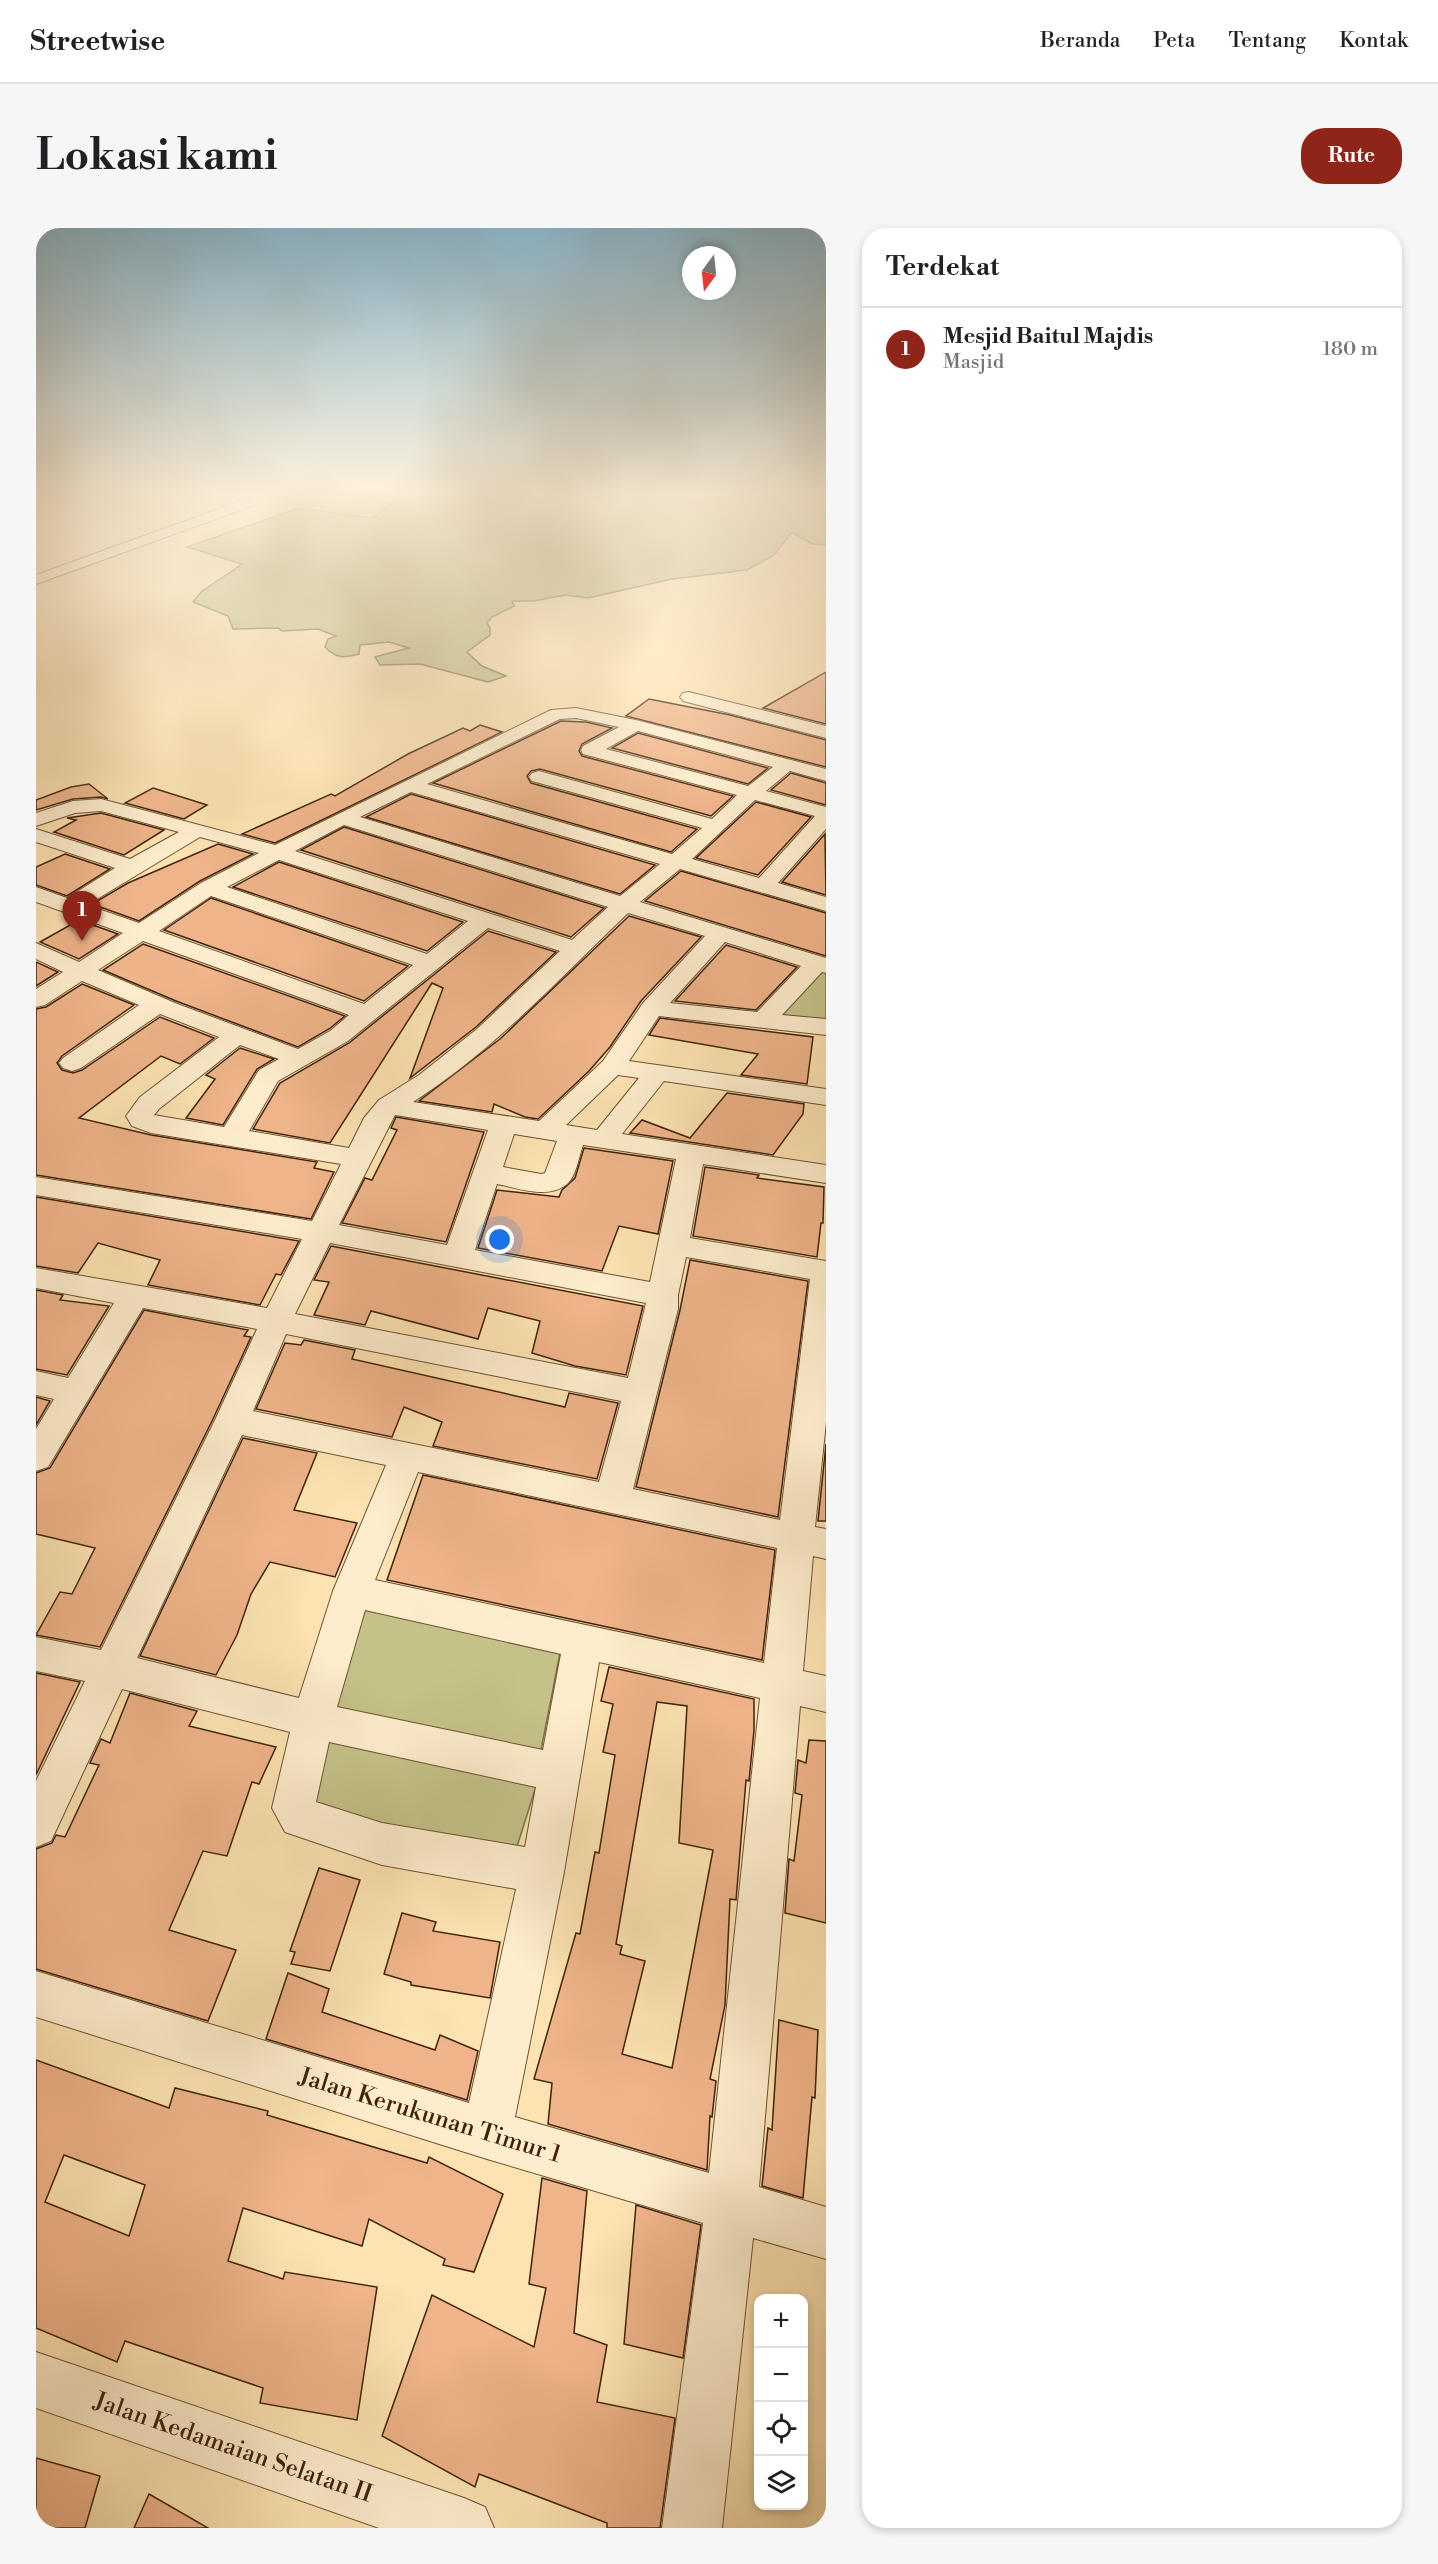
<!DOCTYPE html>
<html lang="id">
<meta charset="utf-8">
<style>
:root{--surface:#fff;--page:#f6f6f6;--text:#202124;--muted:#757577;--line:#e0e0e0;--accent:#8f2418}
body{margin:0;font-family:"Libre Bodoni",serif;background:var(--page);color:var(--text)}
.controls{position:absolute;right:18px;bottom:18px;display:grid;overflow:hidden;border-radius:12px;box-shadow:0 3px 9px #0003}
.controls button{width:54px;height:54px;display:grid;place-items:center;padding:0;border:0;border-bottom:2px solid var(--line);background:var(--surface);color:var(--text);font:30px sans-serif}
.compass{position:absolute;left:646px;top:18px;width:54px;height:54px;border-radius:50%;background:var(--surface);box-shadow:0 3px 9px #0003;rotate:195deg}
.you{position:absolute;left:464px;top:1012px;width:21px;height:21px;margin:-15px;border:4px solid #fff;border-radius:50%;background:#1a73e8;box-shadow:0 0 0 9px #1a73e833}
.badge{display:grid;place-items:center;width:39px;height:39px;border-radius:50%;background:var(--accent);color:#fff;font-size:20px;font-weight:700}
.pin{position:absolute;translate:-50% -50px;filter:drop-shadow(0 2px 3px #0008)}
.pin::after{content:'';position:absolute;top:32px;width:21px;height:18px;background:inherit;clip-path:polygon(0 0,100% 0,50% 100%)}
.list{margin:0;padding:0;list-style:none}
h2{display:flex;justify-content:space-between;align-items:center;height:78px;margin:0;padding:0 24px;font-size:26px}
h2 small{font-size:20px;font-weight:400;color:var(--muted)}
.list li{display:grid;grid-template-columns:39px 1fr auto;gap:18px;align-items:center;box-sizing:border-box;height:84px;padding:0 24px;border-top:2px solid var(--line)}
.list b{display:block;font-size:22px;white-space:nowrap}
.list p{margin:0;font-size:20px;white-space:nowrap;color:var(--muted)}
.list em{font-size:20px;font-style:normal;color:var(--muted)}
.icon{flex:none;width:33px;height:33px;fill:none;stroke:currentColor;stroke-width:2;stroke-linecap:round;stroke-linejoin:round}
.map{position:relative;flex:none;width:790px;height:2300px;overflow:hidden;border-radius:24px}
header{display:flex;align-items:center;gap:36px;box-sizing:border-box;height:84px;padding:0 30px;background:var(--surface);border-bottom:2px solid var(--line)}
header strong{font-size:28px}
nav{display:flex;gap:33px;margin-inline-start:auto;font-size:21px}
.intro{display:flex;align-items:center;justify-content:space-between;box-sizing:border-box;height:144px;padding:0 36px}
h1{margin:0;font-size:42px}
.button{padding:15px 27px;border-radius:24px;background:var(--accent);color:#fff;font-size:21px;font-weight:700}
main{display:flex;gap:36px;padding:0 36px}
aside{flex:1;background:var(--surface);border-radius:24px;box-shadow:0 3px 9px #0003}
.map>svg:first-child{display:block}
.green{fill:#c4c289;stroke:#827249;stroke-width:1.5}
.building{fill:#efb489;stroke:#3f2209;stroke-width:1.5;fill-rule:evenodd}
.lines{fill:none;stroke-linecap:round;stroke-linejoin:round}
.street-casing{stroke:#6e5233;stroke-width:2}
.street{fill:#feedcd;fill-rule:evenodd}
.labels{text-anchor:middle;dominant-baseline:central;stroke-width:4.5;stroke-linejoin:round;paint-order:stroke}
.near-street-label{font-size:24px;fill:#3f2209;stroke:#feedcd}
</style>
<header>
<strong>Streetwise</strong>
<nav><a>Beranda</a><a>Peta</a><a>Tentang</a><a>Kontak</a></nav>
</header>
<div class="intro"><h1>Lokasi kami</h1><a class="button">Rute</a></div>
<main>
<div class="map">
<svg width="790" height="2300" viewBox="0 0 790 2300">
<rect width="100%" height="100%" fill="#fde3b2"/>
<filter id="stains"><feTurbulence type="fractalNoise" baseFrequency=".00333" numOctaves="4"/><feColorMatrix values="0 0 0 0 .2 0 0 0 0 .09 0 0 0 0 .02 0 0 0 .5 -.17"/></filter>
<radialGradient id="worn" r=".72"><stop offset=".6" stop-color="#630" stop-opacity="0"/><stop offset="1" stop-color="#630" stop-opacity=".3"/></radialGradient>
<g class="green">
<path d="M303 267H350L376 274 384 267H535L590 271 663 272 790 267V317L776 316 756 304 738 327 711 342 636 351 552 370 529 367 498 373H476L478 378 456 389 451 395 454 400V407L431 424 446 438 470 448 452 454 384 436 344 437 339 429 373 420 353 414 324 417 323 426C308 430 300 431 289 419L292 411 300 408 282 401 246 403 242 400 197 401 192 388 157 374 165 364 206 336 151 319 263 280 336 290 355 276Z"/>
<path d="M783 738 790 740V794L742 789Z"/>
<path d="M321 1376 525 1420 504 1527 291 1484Z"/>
<path d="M288 1500 503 1549 478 1628 270 1581Z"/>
</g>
<g class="building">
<path d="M790 444V496L727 480Z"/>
<path d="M613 471 694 487 790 512V539L590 488Z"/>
<path d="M525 493 550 494 576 500 546 516 543 523 546 528 697 568 675 588 504 541 495 543 491 548 495 555 661 601 635 624 397 555Z"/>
<path d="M444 497 466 504 239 615 206 606 295 566 299 568 372 526 427 500 434 503Z"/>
<path d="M602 505 732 540 712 556 576 520Z"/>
<path d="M755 545 790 555V577L735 562Z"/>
<path d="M53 556 72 571 65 569 37 571 0 582V572L35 559Z"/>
<path d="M117 560 171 577 148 591 89 575Z"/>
<path d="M375 566 619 637 584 666 330 589Z"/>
<path d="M720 574 775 589 722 647 660 630Z"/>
<path d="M65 585 128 602 88 627 18 604 40 592 31 590Z"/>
<path d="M308 599 568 680 535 709 265 622Z"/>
<path d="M789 606 790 667 746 654Z"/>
<path d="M182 616 217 626 164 653 103 693 56 676 92 655Z"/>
<path d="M29 626 74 641 31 668 0 657V639Z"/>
<path d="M243 634 427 694 391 723 197 659Z"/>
<path d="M645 643 790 685V728L609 673Z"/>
<path d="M175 670 372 738 328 773 128 702Z"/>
<path d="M593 688 665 709 605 773 574 819 553 843 502 891 489 889 458 876 456 884 383 873 464 811Z"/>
<path d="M43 692 82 706 43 731 4 714Z"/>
<path d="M452 703 520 724 440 799 374 850 407 760 396 755 294 915 217 901 244 855 313 815Z"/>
<path d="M107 716 309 788 293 801 262 819 140 773 67 742Z"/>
<path d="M690 717 761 739 720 782 639 773Z"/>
<path d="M0 734 22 744 0 758Z"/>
<path d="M46 756 98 777 26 828 21 835 26 842 37 845 46 842 124 789 178 810 144 836 125 828 43 890 115 907 281 934 278 940 298 944 275 991 0 947V781L10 779Z"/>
<path d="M624 790 777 809 771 856 705 847 722 826 613 807Z"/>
<path d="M204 820 238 831 221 841 187 897 150 890 179 851 170 847Z"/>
<path d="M691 865 768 876 767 886 737 927 594 905 606 892 654 910Z"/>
<path d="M360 889 448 904 410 1014 306 995 329 950 336 952 361 902 355 900Z"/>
<path d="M548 920 637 933 622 1006 583 998 566 1043 442 1020 461 962 523 969 526 962 539 950Z"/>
<path d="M669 939 723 947 721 950 788 959 787 995H785L781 1029 657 1008Z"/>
<path d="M0 969 263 1013 245 1047 240 1046 224 1077 112 1057 124 1032 62 1015 42 1045 0 1038Z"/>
<path d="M295 1018 607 1078 590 1147 539 1138 496 1125 504 1093 452 1080 442 1111 335 1083 329 1097 278 1087 293 1054 278 1052Z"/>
<path d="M654 1032 772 1053 742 1289 600 1259 644 1082Z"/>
<path d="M0 1062 27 1067 24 1072 73 1078 31 1147 0 1141Z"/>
<path d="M108 1082 212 1102 208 1108 215 1109 177 1191 64 1419 0 1407 24 1364 36 1366 59 1320 0 1306V1245L14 1240Z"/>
<path d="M268 1112 319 1122 316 1131 529 1179 533 1165 582 1175 561 1251 397 1218 406 1194 368 1179 356 1209 220 1181 249 1115 265 1117Z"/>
<path d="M0 1169 14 1173 0 1197Z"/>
<path d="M207 1210 281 1225 258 1282 321 1295 299 1349 234 1334 215 1366 201 1407 180 1447 104 1428Z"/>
<path d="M790 1216V1293H782Z"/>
<path d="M387 1247 739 1322 726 1432 351 1352Z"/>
<path d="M573 1439 718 1471V1502L713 1553 710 1552 700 1672 694 1671 689 1777 674 1851 680 1853 676 1889 674 1888 671 1942 512 1896 516 1855 498 1851 540 1705 544 1706 559 1624 563 1625 579 1527 567 1524 577 1476 565 1473ZM621 1474 651 1478 643 1615 677 1622 636 1840 586 1826 609 1733 584 1726 586 1718 580 1716Z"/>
<path d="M0 1445 44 1454 0 1547Z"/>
<path d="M94 1465 161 1483 153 1498 240 1519 223 1556 216 1554 191 1628 167 1623 133 1702 200 1722 172 1793 0 1741V1621L16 1615 20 1607 29 1609 63 1537 54 1535 65 1511 74 1515Z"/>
<path d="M773 1512 790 1513V1695L749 1685 753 1631 758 1633 766 1567 759 1565 762 1532 770 1535Z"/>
<path d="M283 1640 324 1652 294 1743 255 1736 259 1724 254 1723Z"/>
<path d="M366 1685 400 1694 397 1703 464 1714 454 1770 375 1757V1754L348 1746Z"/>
<path d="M252 1745 293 1761 286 1784 399 1822 404 1807 442 1823 431 1872 230 1811Z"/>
<path d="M743 1792 782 1802 779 1870 776 1869 767 1970 726 1958 732 1900 736 1902Z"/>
<path d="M0 1832 133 1880 139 1860 232 1883 231 1887 391 1935 393 1929 467 1966 438 2044 407 2037 409 2031 333 1991 326 2018 207 1980 192 2033 247 2051 249 2044 341 2059 321 2192 224 2175 227 2160 89 2113 81 2134 0 2100ZM28 1927 109 1957 93 2008 9 1974Z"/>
<path d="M506 1950 551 1963 538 2105 571 2117 561 2174 639 2190 624 2300H571V2295L443 2246 439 2259 346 2208 396 2067 498 2119 510 2060 493 2056Z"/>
<path d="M600 1977 665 1997 647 2130 588 2116Z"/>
<path d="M0 2230 64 2248 49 2300H0Z"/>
<path d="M113 2266 172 2300H98Z"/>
</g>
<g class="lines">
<g class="street-casing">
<g id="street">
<path d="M221 267H239L238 270 0 356V347Z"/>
<path d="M653 464 790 498V510L647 473 644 469 647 465Z"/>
<path d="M540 480 600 492 790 541V553L754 543 730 563 790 579V601L742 655 790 669V683L644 641 604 674 790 730V745L786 744 746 787 790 791V807L623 788 593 833 790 861V877L628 853 586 906 790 937V955L667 936 654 1010 790 1033V1194L779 1299 790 1301V1331L777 1328 767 1443 790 1448V1484L764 1478 723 1959 790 1979V2031L717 2010 686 2300H626L667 1995 451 1931 0 1789V1743L433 1875 480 1661 346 1637 249 1604 236 1580 254 1504 86 1461 15 1613 0 1619V1553L49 1453 0 1443V1409L65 1422 179 1192 221 1101 107 1080 12 1239 0 1243V1201L18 1171 0 1167V1143L32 1150 78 1075 0 1060V1040L231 1080 266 1011 0 967V949L276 993 305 936 115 905 96 898 90 888 104 869 183 809 124 786 45 840 36 843 27 840 23 835 27 830 103 777 46 753 9 777 0 779V761L27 744 0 731V715L43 734 87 705 0 674V659L31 670 79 640 0 614V601L94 631 143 604 65 583 39 585 0 598V585L37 573 65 571 239 617 515 482ZM540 490 583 499 547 518 545 522 547 526 701 567 676 591 503 543 496 545 493 549 496 553 666 600 636 626 391 556 524 491ZM602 503 737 539 712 558 570 521ZM375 564 624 636 584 668 324 589ZM719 572 779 588 723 650 656 631ZM308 597 572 679 536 712 259 623ZM164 609 223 625 165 655 103 695 51 677ZM243 632 432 693 391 726 191 659ZM175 668 377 737 328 776 123 703ZM592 685 669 708 607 775 567 833 503 893 377 874C457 823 524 750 592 685ZM452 700 524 723 441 801 383 847 343 872 328 890 313 920 213 903 242 853 312 813ZM107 713 313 787 294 803 262 821 139 775 62 742ZM689 714 765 738 721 784 634 775ZM204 817 243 831 223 842 188 899 118 887 123 881ZM582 847 603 850 561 902 530 897ZM359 887 452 902 411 1017 303 997ZM478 906 521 913 509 945 505 946 467 939ZM547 917 640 931 614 1054 439 1022 461 956C482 960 512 972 531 956 540 949 543 928 547 917ZM294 1015 610 1075 592 1150 259 1086ZM650 1029 774 1051 744 1292 597 1261 642 1081V1067ZM250 1106 585 1173 563 1254 217 1183ZM206 1207 350 1237 297 1363 263 1470 101 1430ZM382 1244 741 1320 728 1435 339 1352ZM329 1382 525 1426 507 1522 301 1479ZM563 1434 724 1470 673 1945 479 1889 528 1644ZM293 1514 500 1559 489 1619 346 1595 280 1574Z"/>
<path d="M0 2124 428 2270 449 2279 458 2300H343L0 2180Z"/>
</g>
</g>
<use href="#street" class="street"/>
</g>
<linearGradient id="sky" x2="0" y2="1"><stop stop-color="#8bb8ce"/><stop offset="0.45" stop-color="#fef2dc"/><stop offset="1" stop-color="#fef2dc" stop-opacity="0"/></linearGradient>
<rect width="790" height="589" fill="url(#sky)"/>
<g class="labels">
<g class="near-street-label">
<text transform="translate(394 1888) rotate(17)">Jalan Kerukunan Timur 1</text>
<text transform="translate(197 2220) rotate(19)">Jalan Kedamaian Selatan II</text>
</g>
</g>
<rect width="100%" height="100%" filter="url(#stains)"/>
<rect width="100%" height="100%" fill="url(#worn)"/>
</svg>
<div class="controls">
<button>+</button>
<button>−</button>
<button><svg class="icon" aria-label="locate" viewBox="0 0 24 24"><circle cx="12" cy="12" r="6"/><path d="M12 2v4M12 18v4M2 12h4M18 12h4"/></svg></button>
<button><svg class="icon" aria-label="layers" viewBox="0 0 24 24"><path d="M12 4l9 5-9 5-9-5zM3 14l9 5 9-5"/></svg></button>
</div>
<svg class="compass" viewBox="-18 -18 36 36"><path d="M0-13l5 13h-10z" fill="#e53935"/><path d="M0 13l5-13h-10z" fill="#757577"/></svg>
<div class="you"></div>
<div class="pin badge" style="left:46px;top:713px">1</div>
</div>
<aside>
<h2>Terdekat<small></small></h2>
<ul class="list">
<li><span class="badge">1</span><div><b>Mesjid Baitul Majdis</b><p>Masjid</p></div><em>180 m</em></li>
</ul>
</aside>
</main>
